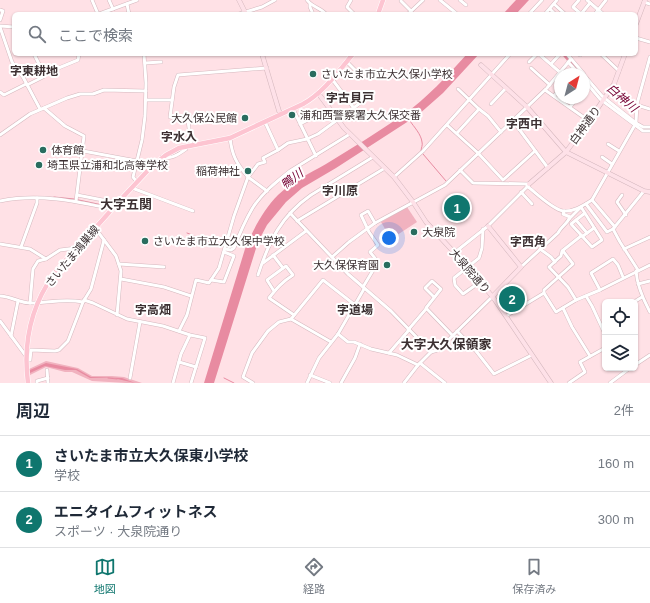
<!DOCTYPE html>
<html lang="ja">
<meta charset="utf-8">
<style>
:root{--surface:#fff;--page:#f2f2f3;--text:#1f2937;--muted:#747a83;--line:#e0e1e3;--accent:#0f766e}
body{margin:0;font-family:Arial,"Noto Sans JP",sans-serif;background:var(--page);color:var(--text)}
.controls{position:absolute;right:12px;bottom:12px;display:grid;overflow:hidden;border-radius:6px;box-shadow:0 1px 3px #0004}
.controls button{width:36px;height:36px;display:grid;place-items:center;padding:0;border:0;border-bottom:1px solid var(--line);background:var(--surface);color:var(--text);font:20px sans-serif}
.compass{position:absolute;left:554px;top:68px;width:36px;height:36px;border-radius:50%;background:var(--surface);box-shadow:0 1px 3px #0004;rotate:36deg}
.you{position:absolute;left:389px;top:238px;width:14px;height:14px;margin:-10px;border:3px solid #fff;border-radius:50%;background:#1a73e8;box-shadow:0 0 0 6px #1a73e833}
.badge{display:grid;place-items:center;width:26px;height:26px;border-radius:50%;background:var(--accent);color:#fff;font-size:13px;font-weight:700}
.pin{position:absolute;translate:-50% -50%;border:2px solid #fff;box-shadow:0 1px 4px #0006}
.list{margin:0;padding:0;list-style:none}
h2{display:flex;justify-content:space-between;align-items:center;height:52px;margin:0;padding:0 16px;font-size:17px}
h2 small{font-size:13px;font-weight:400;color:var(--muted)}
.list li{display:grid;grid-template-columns:26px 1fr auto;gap:12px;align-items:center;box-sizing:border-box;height:56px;padding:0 16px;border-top:1px solid var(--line)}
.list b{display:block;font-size:15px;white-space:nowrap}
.list p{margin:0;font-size:13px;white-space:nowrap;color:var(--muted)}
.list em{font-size:13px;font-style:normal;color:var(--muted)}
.icon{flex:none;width:22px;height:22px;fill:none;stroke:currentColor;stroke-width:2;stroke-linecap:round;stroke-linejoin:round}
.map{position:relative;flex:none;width:650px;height:383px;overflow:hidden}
.search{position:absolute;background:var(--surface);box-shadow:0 1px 3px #0004;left:12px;right:12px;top:12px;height:44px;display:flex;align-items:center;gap:10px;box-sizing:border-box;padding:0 14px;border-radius:6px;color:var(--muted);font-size:15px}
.sheet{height:164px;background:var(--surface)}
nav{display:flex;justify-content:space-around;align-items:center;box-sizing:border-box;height:56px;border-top:1px solid var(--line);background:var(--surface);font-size:11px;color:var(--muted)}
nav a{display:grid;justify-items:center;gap:2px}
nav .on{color:var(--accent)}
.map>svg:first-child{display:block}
.green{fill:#f1b2bf}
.water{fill:#e88ba1}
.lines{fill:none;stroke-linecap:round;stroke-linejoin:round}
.stream{stroke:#e88ba1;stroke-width:1}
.river{stroke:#e88ba1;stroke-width:5.5}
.street-casing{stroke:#d5b8be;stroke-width:4}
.secondary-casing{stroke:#d5b8be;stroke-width:5}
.primary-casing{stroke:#fff;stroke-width:5.5}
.street{stroke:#fff;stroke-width:3}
.secondary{stroke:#fee1e8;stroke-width:4}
.primary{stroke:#fdc4d1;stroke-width:4.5}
.poi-dot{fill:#2a6d5f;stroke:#fff;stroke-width:1.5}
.labels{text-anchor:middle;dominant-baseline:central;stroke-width:4;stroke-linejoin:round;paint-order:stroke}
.poi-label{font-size:11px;fill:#3c3032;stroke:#fff;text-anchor:start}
.street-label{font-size:11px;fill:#3c3032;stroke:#fff}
.neighbourhood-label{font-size:12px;font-weight:bold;fill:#3c3032;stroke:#fff}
.water-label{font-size:12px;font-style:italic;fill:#750033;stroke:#fff}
.quarter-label{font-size:13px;font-weight:bold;fill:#3c3032;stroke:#fff}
</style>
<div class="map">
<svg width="650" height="383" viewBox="0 0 650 383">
<rect width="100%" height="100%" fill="#ffe1e6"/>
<g class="green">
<path d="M407 207 417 222 391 239 381 222Z"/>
<path d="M46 361 78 368 92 376H112L124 377 142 383H155H126L92 381 72 372H65L46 367 30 375 29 369Z"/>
</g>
<g class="water">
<path d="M516 0H529L516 14H503Z"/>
<path d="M467 54H479L443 93 418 115 336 168 302 188 286 202 267 225 258 242 214 383H204L245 249C253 230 263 210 278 195 292 182 310 173 326 164 352 148 378 132 403 115 427 98 447 76 467 54Z"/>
<path d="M46 363 77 369 91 377 122 378 135 383 113 378H90L76 370H65L45 366 30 373V370Z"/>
</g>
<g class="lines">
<g class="stream">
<path d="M410 121C414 127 421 134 422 142 423 145 421 148 421 151"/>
<path d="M423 154 446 181"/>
<path d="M54 197 74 199 112 207"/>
<path d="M116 207 121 208"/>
<path d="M187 233 218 245"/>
<path d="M108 378 117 379"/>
<path d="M224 378 234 383"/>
</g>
<g class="river">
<path d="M565 54 582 74"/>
<path d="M584 77 600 96 611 106"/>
<path d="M636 125 644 129H650"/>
</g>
<g class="street-casing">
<g id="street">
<path d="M92 0 98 14"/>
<path d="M109 0 113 9"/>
<path d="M307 0C311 6 320 8 326 14"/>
<path d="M351 0 347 7 354 14"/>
<path d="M440 0 457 14"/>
<path d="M460 0 466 5"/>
<path d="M579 0 573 7 581 14 590 3"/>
<path d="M587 0 603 14"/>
<path d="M401 1 411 11"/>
<path d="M644 2 650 4"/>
<path d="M127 4 129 14"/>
<path d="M310 4V7L313 14"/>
<path d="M554 4 565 14"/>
<path d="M550 9 555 14"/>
<path d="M0 10 3 11 0 20"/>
<path d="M99 14 137 0"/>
<path d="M239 14 262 7 275 0"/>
<path d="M408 14 423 0"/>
<path d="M529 14 542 0"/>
<path d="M545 14 557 0"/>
<path d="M595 14 606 0"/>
<path d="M0 26 14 27"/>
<path d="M0 27 12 62 23 77 40 109"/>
<path d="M636 38 650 42"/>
<path d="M34 54 44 74 78 60 79 54"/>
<path d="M539 54 562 74"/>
<path d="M567 54 584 74"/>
<path d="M578 54 580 55"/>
<path d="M601 54 619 71"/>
<path d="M347 62 357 72"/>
<path d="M529 62 537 54"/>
<path d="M568 62 579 74"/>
<path d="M145 63 161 62"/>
<path d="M551 64 560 54"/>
<path d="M531 68 550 85"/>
<path d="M584 75 602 96 636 123 643 127H650"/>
<path d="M332 79 353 107"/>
<path d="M584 80 600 99 643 131H650"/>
<path d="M27 85 43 77 44 74"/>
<path d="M545 90 589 121"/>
<path d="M0 92 4 95 26 84"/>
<path d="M554 96 559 90 560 91"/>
<path d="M146 100H172"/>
<path d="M491 104 506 88"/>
<path d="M637 105 650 109"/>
<path d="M570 107 577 98"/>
<path d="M44 108 65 126 84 136 76 201"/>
<path d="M293 109 316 156"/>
<path d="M479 109 488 116 501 132"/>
<path d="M513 121 548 168"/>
<path d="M265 122 278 150 288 143 307 139 318 134 363 101"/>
<path d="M300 124 310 119"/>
<path d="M447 125 478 153 503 180 535 151"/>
<path d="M457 133 479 109 458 89"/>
<path d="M0 135 30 114 67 98 80 94H93L104 90 146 91"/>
<path d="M608 144 619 151"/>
<path d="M191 145 188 120 170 117 174 87 178 75 267 68"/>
<path d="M83 151 137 161 153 165"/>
<path d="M162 157C171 160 179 154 186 149V146"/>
<path d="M602 157 612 164"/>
<path d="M460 170 473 183 529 184"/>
<path d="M394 177 423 151 510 54"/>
<path d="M137 182 133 177 142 140 145 116 146 83 144 54"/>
<path d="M527 186C536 193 552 209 563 211 574 212 584 205 592 200L636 123 637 104 650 57"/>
<path d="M132 188 193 211"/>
<path d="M267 191 248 177 258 164 265 162 263 158 278 150"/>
<path d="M521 192 532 204"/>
<path d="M77 195 113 202 117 205"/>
<path d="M622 195 617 202 626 215"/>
<path d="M592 200 615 227"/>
<path d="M0 201C38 193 75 201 112 209"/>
<path d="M586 204 607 232 613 229"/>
<path d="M290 213 348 274 391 311 431 352"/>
<path d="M569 219 581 207 602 240 592 247 571 224 585 213"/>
<path d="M576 220 587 233"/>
<path d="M297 221 385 168"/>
<path d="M95 228 116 256 121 271 117 315"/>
<path d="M0 244 30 249 46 259"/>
<path d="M21 247 37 203V198"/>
<path d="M225 249 231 250 234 248C239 235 245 221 252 209 261 194 276 182 290 171L350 134"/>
<path d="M540 249 551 257 555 262"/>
<path d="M624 249 650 237"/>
<path d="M454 253 488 226 528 186"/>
<path d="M273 255 283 268"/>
<path d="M332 257 349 242 375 223 445 185 547 88 571 59"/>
<path d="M263 263 306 231"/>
<path d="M119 264 164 267"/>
<path d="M521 267 558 233C561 227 568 223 570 217L563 214 564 211"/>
<path d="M638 270 620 242 613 229 644 191"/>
<path d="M636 271C637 286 643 299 650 312"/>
<path d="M258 275C269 241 281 216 311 195L373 157"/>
<path d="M121 279 164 287 191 296"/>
<path d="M211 280 224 282 234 256 224 252"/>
<path d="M480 282 463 294 455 285 454 278 479 258 482 248 483 229"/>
<path d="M638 284 650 281"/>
<path d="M363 287 378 262 370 252 378 245 369 232 361 215 368 211 375 223"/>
<path d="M600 290 591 273 613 259 618 265 623 277"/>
<path d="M274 291 267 280 286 266 293 275C282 282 277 288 269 298L294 315"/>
<path d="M544 293V290L573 264 563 251"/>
<path d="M0 296C10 296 20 303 30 303 49 303 63 298 83 302"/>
<path d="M586 296 592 306 605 334"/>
<path d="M434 297 425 288 432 281 441 289 426 308 453 336"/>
<path d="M84 300 93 303 127 319 163 326 190 335 205 338 191 383"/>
<path d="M576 300 568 287 549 267 561 256 562 251 581 236H583L594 228"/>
<path d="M634 302 642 297"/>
<path d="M30 303 33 269 38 261 46 259 60 250 76 248"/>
<path d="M563 308 572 327 590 356"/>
<path d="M506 316 544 293 556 312 576 300 600 290 650 265"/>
<path d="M291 319 331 342"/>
<path d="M0 321 26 356"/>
<path d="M408 330 426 309"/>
<path d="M179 331 187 315 196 280 209 283 219 268 234 216 248 177C236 163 232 155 230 138"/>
<path d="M457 331 476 351 494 374 532 355"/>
<path d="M338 334 348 342H354L371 349 397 355 418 365"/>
<path d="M11 336 18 301"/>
<path d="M389 353 409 330"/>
<path d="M27 360H30L31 350 55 351 59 350 68 341 83 302 91 289 104 240"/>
<path d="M179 362 196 367"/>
<path d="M420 363 445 383"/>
<path d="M635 365 650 355"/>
<path d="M47 370 48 383"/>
<path d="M310 375 330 383"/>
<path d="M130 378 140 322"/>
<path d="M37 383V381L48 378"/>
<path d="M173 383 181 354 190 335"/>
<path d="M253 383 243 377 252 353 268 331 279 322 291 319 323 280 355 305"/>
<path d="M307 383 319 358 338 334 364 289"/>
<path d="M341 383 355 358 360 344"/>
<path d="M404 383 418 365 431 352 438 350 492 297"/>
<path d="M569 383 585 372 580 362 605 348"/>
<path d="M610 383 630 368"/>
</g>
</g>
<g class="secondary-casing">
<g id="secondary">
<path d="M239 0 246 14"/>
<path d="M636 24 645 0"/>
<path d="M262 54 279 111 281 114"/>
<path d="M481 65 527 107 566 152 644 191 650 192"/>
<path d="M318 93 344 128 394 177 413 202 426 222 475 275 495 300 551 383"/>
<path d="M529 184 566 152 589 121 614 84 625 54"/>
<path d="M488 226 521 267 492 297"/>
</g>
</g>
<g class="primary-casing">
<g id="primary">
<path d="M378 14 383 0"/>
<path d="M28 383C23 344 31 306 54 274 65 260 77 248 89 235 110 211 131 188 153 165L166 155 179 148 230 138 303 104C323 93 338 72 353 54"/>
</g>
</g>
<use href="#street" class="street"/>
<use href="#secondary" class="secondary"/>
<use href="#primary" class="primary"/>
</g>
<g class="poi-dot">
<circle cx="313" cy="74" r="4"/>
<circle cx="292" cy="115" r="4"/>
<circle cx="245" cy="118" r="4"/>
<circle cx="43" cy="150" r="4"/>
<circle cx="39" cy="165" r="4"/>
<circle cx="248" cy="171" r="4"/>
<circle cx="414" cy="232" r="4"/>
<circle cx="145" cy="241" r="4"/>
<circle cx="387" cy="265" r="4"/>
</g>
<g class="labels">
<g class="poi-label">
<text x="321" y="74">さいたま市立大久保小学校</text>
<text x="300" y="115">浦和西警察署大久保交番</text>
<text x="237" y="118" text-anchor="end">大久保公民館</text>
<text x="51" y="150">体育館</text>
<text x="47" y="165">埼玉県立浦和北高等学校</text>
<text x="240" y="171" text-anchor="end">稲荷神社</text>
<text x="422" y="232">大泉院</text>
<text x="153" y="241">さいたま市立大久保中学校</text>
<text x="379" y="265" text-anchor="end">大久保保育園</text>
</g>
<g class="street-label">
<text transform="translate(585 125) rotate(-54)">白神通り</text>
<text transform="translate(72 256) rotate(-50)">さいたま鴻巣線</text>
<text transform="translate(470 271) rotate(49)">大泉院通り</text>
</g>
<g class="neighbourhood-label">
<text x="34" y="71">字東耕地</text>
<text x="350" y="98">字古貝戸</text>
<text x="524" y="124">字西中</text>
<text x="179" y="137">字水入</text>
<text x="340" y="191">字川原</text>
<text x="528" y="242">字西角</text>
<text x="153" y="310">字高畑</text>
<text x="355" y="310">字道場</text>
</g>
<g class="water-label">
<text transform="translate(622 98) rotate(41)">白神川</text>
<text transform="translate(292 179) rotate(-37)">鴨川</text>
</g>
<g class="quarter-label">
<text x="126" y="204">大字五関</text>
<text x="446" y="344">大字大久保領家</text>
</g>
</g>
</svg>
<div class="controls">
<button><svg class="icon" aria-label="locate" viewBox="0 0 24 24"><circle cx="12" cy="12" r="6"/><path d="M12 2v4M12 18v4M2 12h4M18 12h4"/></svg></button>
<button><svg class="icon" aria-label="layers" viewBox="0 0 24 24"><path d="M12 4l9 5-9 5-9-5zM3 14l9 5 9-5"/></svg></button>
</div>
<svg class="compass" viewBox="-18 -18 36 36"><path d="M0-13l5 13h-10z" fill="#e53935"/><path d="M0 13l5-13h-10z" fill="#747a83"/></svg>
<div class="you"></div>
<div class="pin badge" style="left:457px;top:208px">1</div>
<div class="pin badge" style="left:512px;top:299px">2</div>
<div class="search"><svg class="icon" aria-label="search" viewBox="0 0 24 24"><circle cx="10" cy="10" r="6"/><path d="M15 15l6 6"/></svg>ここで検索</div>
</div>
<section class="sheet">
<h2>周辺<small>2件</small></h2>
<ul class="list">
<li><span class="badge">1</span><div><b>さいたま市立大久保東小学校</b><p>学校</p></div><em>160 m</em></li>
<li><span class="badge">2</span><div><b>エニタイムフィットネス</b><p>スポーツ · 大泉院通り</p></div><em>300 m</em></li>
</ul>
</section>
<nav>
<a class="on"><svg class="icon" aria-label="map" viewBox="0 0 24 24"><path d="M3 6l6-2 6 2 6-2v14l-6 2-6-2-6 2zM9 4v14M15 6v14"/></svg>地図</a>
<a><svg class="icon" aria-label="directions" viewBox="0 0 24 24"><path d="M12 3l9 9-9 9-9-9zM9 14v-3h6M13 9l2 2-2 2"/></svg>経路</a>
<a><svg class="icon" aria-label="saved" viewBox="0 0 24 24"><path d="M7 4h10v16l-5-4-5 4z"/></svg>保存済み</a>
</nav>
